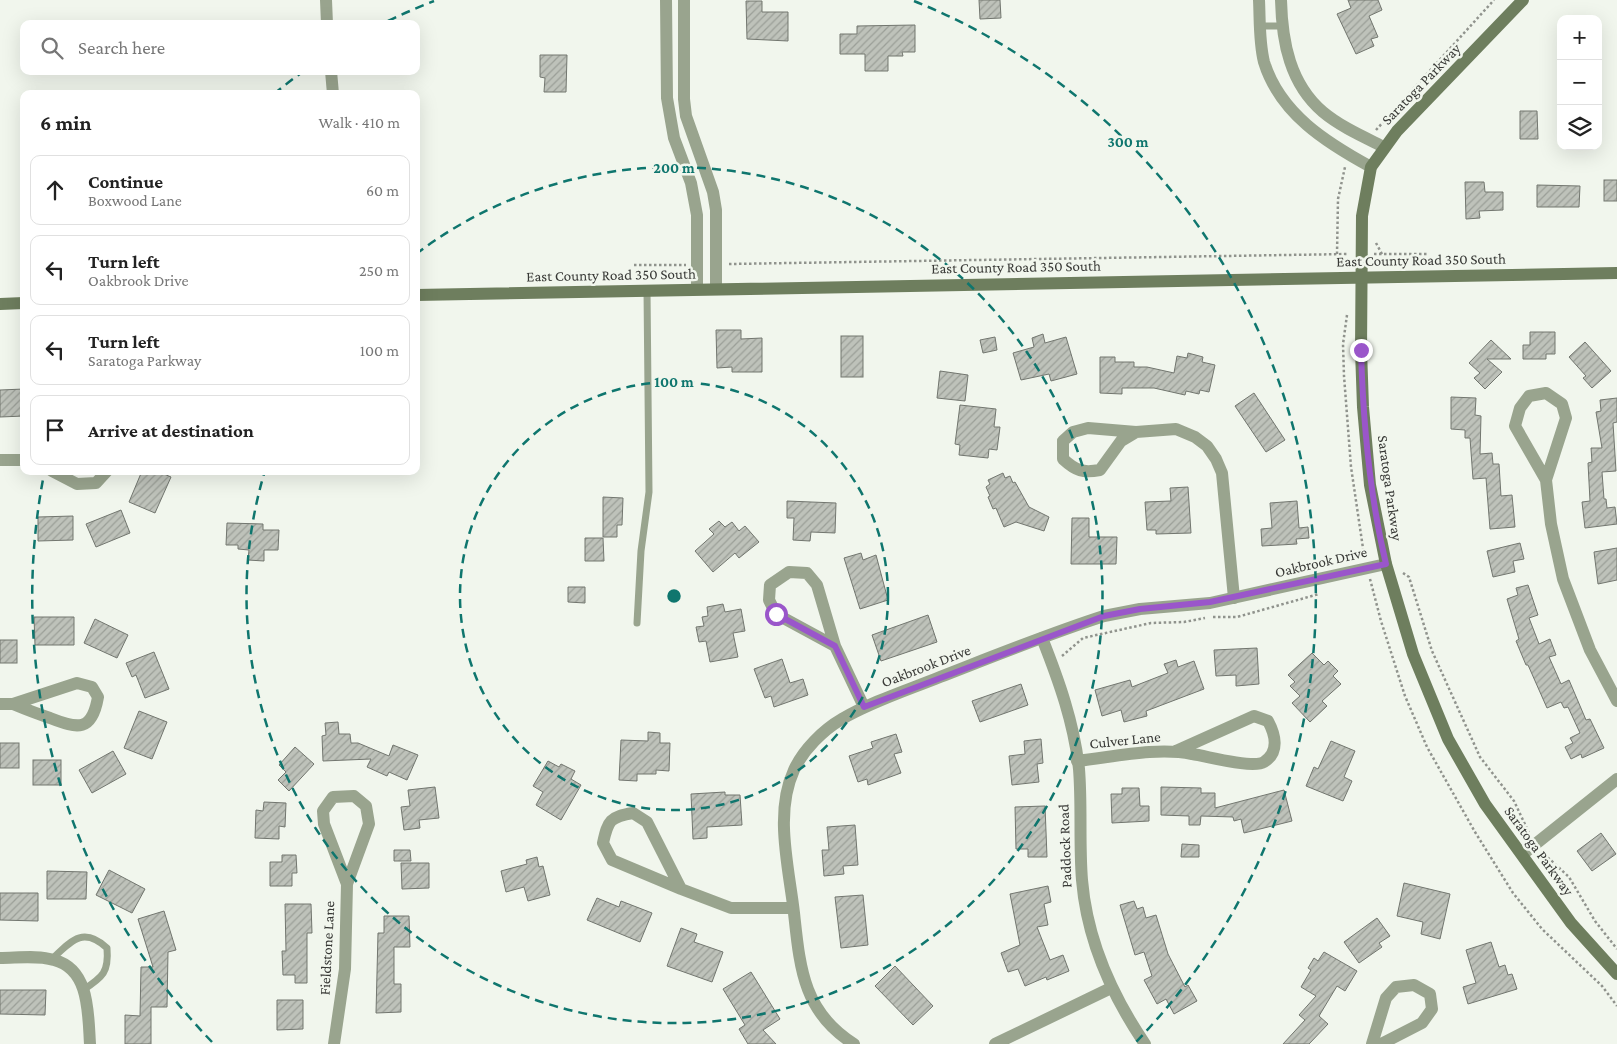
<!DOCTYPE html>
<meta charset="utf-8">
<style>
:root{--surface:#fff;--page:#f2f2f2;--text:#222;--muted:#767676;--line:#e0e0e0}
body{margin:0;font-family:"Crimson Pro",serif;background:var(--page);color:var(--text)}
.controls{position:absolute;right:15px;top:15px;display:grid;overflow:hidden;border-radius:10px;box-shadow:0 5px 20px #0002}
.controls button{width:45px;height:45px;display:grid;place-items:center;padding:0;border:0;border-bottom:1px solid var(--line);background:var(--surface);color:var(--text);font:25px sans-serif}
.stop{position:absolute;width:15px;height:15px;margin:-11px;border:4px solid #9a56ca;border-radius:50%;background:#fff}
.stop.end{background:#9a56ca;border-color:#fff;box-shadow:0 1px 5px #0008}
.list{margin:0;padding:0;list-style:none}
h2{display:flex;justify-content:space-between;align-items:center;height:65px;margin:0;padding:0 20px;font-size:21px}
h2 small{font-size:16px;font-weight:400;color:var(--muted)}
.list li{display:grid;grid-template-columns:32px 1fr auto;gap:15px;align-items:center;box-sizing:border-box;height:70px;margin:0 10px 10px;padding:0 10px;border:1px solid var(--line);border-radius:10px}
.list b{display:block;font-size:19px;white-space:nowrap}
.list p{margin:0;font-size:16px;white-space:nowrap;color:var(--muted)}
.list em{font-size:16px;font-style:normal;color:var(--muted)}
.icon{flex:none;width:28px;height:28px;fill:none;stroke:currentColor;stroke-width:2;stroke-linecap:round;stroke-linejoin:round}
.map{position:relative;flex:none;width:1617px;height:1044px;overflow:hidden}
.search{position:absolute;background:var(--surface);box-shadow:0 5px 20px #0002;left:20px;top:20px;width:400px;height:55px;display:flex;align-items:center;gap:12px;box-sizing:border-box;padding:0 18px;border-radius:10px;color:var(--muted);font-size:19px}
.panel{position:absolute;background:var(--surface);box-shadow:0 5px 20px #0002;left:20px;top:90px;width:400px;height:385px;border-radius:10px}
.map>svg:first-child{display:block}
.building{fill:url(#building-hatch);stroke:#72766f}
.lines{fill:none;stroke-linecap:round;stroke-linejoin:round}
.path{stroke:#90938d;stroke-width:2.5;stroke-dasharray:2.5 2.5;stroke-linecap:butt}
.lane{stroke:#99a48e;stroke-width:7}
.street{stroke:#99a48e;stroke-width:12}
.secondary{stroke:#6e7e5e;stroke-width:12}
.route{stroke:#9a56ca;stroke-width:6}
.ring{fill:none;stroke:#0f766e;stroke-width:2.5;stroke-dasharray:9 6}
.labels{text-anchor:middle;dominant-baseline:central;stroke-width:5;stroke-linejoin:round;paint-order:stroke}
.street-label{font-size:15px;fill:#383936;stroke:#f1f6ed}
.centre{fill:#0f766e;stroke:#f1f6ed;stroke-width:2.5}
.ring-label{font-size:15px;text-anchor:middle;font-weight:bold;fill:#0f766e;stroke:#f1f6ed;stroke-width:5;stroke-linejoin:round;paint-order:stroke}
</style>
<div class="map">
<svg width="1617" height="1044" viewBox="0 0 1617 1044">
<defs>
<pattern id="building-hatch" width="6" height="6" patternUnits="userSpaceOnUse" patternTransform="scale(1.25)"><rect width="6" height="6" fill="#bec2ba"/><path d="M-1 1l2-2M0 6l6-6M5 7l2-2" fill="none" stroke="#9b9f98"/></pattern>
</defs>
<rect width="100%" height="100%" fill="#f1f6ed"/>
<g class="building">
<path d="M979 0H1000L1001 18 980 19Z"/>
<path d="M1348 0H1378L1382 10 1369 16 1378 37 1371 39 1374 46 1356 54 1337 14 1351 8Z"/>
<path d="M746 1H762V12H788V41L747 39Z"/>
<path d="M915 25V52H902L903 56H888V71H865V54H840V34H857V26Z"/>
<path d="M540 55H567L566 92H544L545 78 540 77Z"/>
<path d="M1520 111H1537L1538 139H1520Z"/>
<rect x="1604" y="180" width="13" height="21"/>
<path d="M1465 182H1484L1485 192H1503V210L1479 211 1480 218 1466 219Z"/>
<path d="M1537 185 1580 186 1579 207H1537Z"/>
<path d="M716 330H741V339L762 338V372H732V367L717 368Z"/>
<path d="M1530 332H1555V354H1546V359H1523V345H1530Z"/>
<path d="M1043 334 1045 343 1066 337 1077 374 1051 381 1049 374 1021 380 1013 353 1034 347 1032 338Z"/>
<rect x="841" y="336" width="22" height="41"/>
<path d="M995 337 997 350 983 353 980 340Z"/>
<path d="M1491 340 1511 359H1487L1502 372 1485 389 1474 378 1480 373 1469 363Z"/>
<path d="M1585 342 1611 371 1592 388 1583 378 1586 376 1569 357Z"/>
<path d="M1188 353 1203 357 1202 362 1215 365 1209 392 1200 390 1199 394 1186 391 1185 395 1154 388H1122V394L1100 393V357H1115V362H1134V367H1147L1174 373 1177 356 1187 358Z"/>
<path d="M940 371 968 375 965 401 937 398Z"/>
<path d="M24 389V416L0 417V390Z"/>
<path d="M1254 393 1285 440 1266 452 1235 406Z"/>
<path d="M1451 397 1476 398 1475 415 1481 416 1480 454 1492 453 1493 464H1499L1501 496 1512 495 1515 527 1490 529 1486 478 1473 479 1470 438H1465V430L1451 429Z"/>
<path d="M1617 398V422L1613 423 1616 471 1602 472 1604 499H1606L1607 508 1615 507 1617 524 1585 528 1582 502 1590 501 1588 463 1592 462 1591 448H1602L1596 412 1601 411 1600 400Z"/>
<path d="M960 405 996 409 994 427H1000L997 450 989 449 988 458 959 455 960 445 955 444Z"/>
<path d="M142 471H157L171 477 155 513 129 502Z"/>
<path d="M1003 473 1005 478 1010 476 1013 483 1015 482 1029 507 1049 517 1044 531 1016 522 1004 527 996 508 993 509 988 497 990 496 986 487 990 484 988 480Z"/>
<path d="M1188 487 1191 533 1156 534V530H1147L1145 502 1171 501 1170 488Z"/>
<path d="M603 497 623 498 622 525H617V537H603Z"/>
<path d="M787 501 836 503 835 533 811 532 810 541 793 540 794 518H787Z"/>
<path d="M1297 501 1299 528 1308 527 1309 538 1296 539 1297 544 1262 546 1261 529 1272 528 1270 503Z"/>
<path d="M121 510 130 533 96 547 86 524Z"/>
<path d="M73 516V540L38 541V517Z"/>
<path d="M1072 518H1089V537H1117L1116 564H1071Z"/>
<path d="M719 521 725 527 732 522 739 531 745 526 759 542 739 558 735 553 713 572 695 551 714 534 709 529Z"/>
<path d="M227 523 263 524V530H279L278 550H264V561L248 560 249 550 238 549V545H226Z"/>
<path d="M585 538H603L604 561H585Z"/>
<path d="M1520 543 1524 559 1513 561 1515 572 1493 577 1487 551Z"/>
<path d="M1617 548V580L1598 584 1594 552Z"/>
<path d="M861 553 863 560 876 555 888 600 860 609 844 558Z"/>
<path d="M1528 585 1538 615 1529 618 1539 644 1550 639 1556 655 1549 657 1561 684 1569 680 1586 720 1590 719 1604 748 1582 758 1581 754 1571 759 1565 747 1573 743 1570 738 1580 733 1568 707 1564 708 1561 702 1547 708 1528 665H1526L1516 641 1519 639 1507 599 1518 595 1516 588Z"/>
<path d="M568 587H585V603L568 602Z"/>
<path d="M723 604 725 612 741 609 745 631 733 633 738 657 710 662 706 641 699 642 696 627 704 626 702 617 708 616 707 607Z"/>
<path d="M928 615 937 642 881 661 872 635Z"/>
<path d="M34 617H74V645H35Z"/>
<path d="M95 619 128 635 117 658 84 643Z"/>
<rect x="0" y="640" width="17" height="23"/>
<path d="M1257 648 1259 684 1236 686V675L1216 676 1214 650Z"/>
<path d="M154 652 169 689 145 698 136 675 132 677 126 663Z"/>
<path d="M1312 653 1324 665 1328 661 1338 671 1333 676 1341 684 1322 701 1327 706 1310 722 1292 703 1300 696 1290 686 1295 682 1288 675Z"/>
<path d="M782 659 790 683 803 679 808 695 774 707 771 696 765 698 754 669Z"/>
<path d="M1176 660 1178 667 1194 661 1204 689 1146 711 1147 716 1124 722 1121 710 1102 716 1095 690 1130 680 1132 687 1168 673 1164 664Z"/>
<path d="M1021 684 1028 705 980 722 972 701Z"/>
<path d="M139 711 167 722 152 759 124 748Z"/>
<path d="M338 722 339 734H350L351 743H358L389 756 393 745 418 755 407 780 389 772 387 776 367 767 371 759 323 761 322 736 326 735 325 723Z"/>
<path d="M648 732 660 733V743H670L669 771 656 770V774H637V781L619 780 621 740 648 741Z"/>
<path d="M896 734 902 752 894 754 901 773 868 785 867 779 858 782 849 756 873 748 871 742Z"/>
<path d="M1041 739 1043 763 1037 764 1039 782 1012 785 1009 756 1025 754 1024 741Z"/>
<path d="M1331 741 1355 751 1344 777 1352 781 1343 801 1306 786 1314 767 1318 769Z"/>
<rect x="0" y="743" width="19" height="25"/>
<path d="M295 747 314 764 289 791 278 780 286 772 279 765Z"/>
<path d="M113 751 126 774 92 793 79 770Z"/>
<rect x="33" y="760" width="28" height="25"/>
<path d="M548 761 559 767 561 764 575 771 571 779 581 785 561 820 536 805 543 792 533 786Z"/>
<path d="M435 787 439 818 419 820 420 828 404 830 401 807 410 806 408 790Z"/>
<path d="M1161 787 1201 788V793H1215V808L1284 790 1292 821 1244 833 1241 819 1234 821 1233 817 1201 816 1200 825H1189V816L1161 815Z"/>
<path d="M1122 788H1139L1140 806H1149V821L1112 823 1111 794H1122Z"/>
<path d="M725 792V795H740L742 825 707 827V838L693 839 691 794Z"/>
<path d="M264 802 286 803 285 827 279 826V839L255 838 256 810 263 811Z"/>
<path d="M1045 806 1047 857H1028V849H1016L1015 807Z"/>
<path d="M855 825 858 865 843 866 844 874 824 876 822 850H829L827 827Z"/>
<path d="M1601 833 1616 854 1592 871 1577 851Z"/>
<path d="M1182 844 1199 845V857H1181Z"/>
<path d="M394 850H410L411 861H394Z"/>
<path d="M282 855H296L297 873H292V886H270V862H282Z"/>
<path d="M537 857 539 867 543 866 550 895 528 901 524 887 506 892 501 871 527 864 526 860Z"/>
<path d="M401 863H429V888L402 889Z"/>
<path d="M109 870 145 889 132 913 96 895Z"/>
<path d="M47 871 87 872 86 899H47Z"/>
<path d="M1404 883 1450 894 1440 939 1421 934 1423 922 1397 916Z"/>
<path d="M1048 886 1051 902 1044 904 1048 925 1037 927 1050 960 1063 955 1069 971 1047 980 1046 977 1025 986 1018 969 1008 972 1001 953 1020 945 1010 894Z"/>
<path d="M0 893H38V921L0 920Z"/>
<path d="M863 895 868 945 841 948 835 897Z"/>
<path d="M597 898 619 907 621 901 652 913 640 942 587 920Z"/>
<path d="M1134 901 1137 909 1143 907 1146 918 1156 915 1168 954 1185 987 1188 985 1197 1001 1174 1014 1166 999 1157 1004 1144 980 1152 976 1144 952 1135 955 1120 905Z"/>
<path d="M285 904H311L312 933H307V983H295V975H283L282 951H286Z"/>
<path d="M164 911 176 950 168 952 167 1007H151V1044H125V1015L140 1016 141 967H153L138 919Z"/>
<path d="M384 916H409L410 947H394V984H401V1012L376 1013 378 933H384Z"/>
<path d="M1377 918 1390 936 1379 943 1382 947 1359 963 1344 942Z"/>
<path d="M681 928 697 934 694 942 723 952 712 982 667 966Z"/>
<path d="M1491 942 1499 967 1505 965 1508 975 1512 974 1517 989 1468 1004 1463 987 1476 983 1466 950Z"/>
<path d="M1324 952 1357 971 1345 991 1337 986 1319 1016 1328 1024 1309 1044H1283L1305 1020 1299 1015 1316 996 1301 987 1311 970 1308 968 1314 958 1318 961Z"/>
<path d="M895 966 933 1006 913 1025 875 986Z"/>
<path d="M751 972 780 1019 763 1030 776 1044H748L739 1029 745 1025 723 989Z"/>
<path d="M0 990H46L45 1015 0 1014Z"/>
<path d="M277 1000H303V1029L277 1030Z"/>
</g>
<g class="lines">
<g class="path">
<path d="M1376 130 1494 0"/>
<path d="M1376 243 1382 254"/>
<path d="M1337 254 1338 199 1345 167"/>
<path d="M1374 254H1427"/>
<path d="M729 264 1348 254"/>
<path d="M634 265H686"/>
<path d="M1347 315 1343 344 1344 376 1351 467 1364 555"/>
<path d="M1403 573 1409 577 1432 651 1480 757 1514 801 1529 833"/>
<path d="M1370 579 1381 621 1405 696 1427 747 1475 832 1513 893 1542 929 1602 986 1617 1006"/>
<path d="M1213 617H1237L1319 594"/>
<path d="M1062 656 1083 638 1151 623 1184 622 1205 618"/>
<path d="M1544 854 1569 877 1595 921 1617 949"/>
</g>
<g class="lane">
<path d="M1260 26H1283"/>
<path d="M637 623 641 551 649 492 647 290"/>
<path d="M52 959C71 941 83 926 107 948 109 972 103 977 83 990"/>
</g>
<g class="street">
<path d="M326 0 327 24"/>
<path d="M666 0 667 98 674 138 691 183 697 215V289"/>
<path d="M684 0V99L686 116 713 192 716 210V289"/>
<path d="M1259 0C1260 20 1259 42 1264 62 1280 114 1327 143 1371 167"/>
<path d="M1281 0C1282 42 1290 84 1323 112 1341 127 1364 137 1384 147"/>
<path d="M331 71 333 94"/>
<path d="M1136 432 1121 441 1100 470C1083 473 1076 471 1063 459V441L1073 432 1088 428 1136 432 1176 429 1195 437 1207 446 1216 459 1222 473 1234 598"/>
<path d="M0 460H24"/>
<path d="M52 471 77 484 96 483 107 471"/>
<path d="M1546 480 1566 418 1562 404 1546 393 1529 396 1520 408 1515 426 1546 480 1551 524 1563 579 1590 650 1617 701"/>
<path d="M1042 638C1059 681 1074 723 1079 769 1082 806 1079 843 1082 880 1087 940 1111 994 1145 1044"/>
<path d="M835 646 776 614 769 600 770 585 789 572 807 573 817 585 835 646 864 707"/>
<path d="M0 704H13L77 683 92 687 98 697C92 732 78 729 50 718 38 714 25 709 13 704"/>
<path d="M1077 761C1114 757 1156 747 1192 754 1207 756 1253 769 1264 762 1280 752 1275 734 1268 721L1254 716 1176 751"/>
<path d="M1523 854 1617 779"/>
<path d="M681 889 612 860 603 843C608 820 610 817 633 813L647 822 681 889 731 908H793"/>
<path d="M0 958C17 958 38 955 54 960 90 969 88 1014 90 1044"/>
<path d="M334 1044 345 969 347 884 369 824 366 806 354 796 333 797 323 811 324 824 347 884"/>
<path d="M854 1044C803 1012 800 968 794 913 789 868 774 813 794 770 803 750 823 730 842 719 873 701 908 690 940 677 994 656 1048 634 1104 616L1140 609 1210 603 1386 564"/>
<path d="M995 1044 1111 988"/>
<path d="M1372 1044 1386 998 1396 987 1414 985 1430 994 1432 1009 1422 1023 1381 1044"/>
</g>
<g class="secondary">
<path d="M1523 0 1397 131 1371 167 1362 216 1361 350 1363 407 1370 485 1386 564 1413 654 1448 739 1485 804 1571 923 1617 974"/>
<path d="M416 295 1617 273"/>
<path d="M0 304 24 303"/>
</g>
</g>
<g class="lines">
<path class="route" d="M776 614 835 646 864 707 1104 616 1140 609 1210 602 1386 564C1369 493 1363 422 1361 350"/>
</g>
<g class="ring">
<circle cx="674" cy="596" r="214"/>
<path d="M416 254A428 428 0 1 1 264 474"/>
<path d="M212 1042A642 642 0 0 1 44 474M274 94A642 642 0 0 1 301 73M388 21A642 642 0 0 1 434 1M914 1A642 642 0 0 1 1136 1042"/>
</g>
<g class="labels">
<g class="street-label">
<text transform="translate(1421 84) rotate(-46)">Saratoga Parkway</text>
<text transform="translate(1421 260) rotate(-1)">East County Road 350 South</text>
<text transform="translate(1016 267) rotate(-1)">East County Road 350 South</text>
<text transform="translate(611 275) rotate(-1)">East County Road 350 South</text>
<text transform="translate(1390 488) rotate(82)">Saratoga Parkway</text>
<text transform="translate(1321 562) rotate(-13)">Oakbrook Drive</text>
<text transform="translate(926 666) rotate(-21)">Oakbrook Drive</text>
<text transform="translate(1125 740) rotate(-6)">Culver Lane</text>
<text transform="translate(1065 846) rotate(-92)">Paddock Road</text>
<text transform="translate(1539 851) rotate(54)">Saratoga Parkway</text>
<text transform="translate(327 948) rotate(-87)">Fieldstone Lane</text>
</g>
</g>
<circle cx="674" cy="596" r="8" class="centre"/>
<g class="ring-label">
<text x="1128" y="147">300 m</text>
<text x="674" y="173">200 m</text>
<text x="674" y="387">100 m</text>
</g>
</svg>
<div class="controls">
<button>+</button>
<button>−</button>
<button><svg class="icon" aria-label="layers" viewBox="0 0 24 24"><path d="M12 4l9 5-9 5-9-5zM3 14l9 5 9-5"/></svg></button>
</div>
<div class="stop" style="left:776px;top:614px"></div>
<div class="stop end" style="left:1361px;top:350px"></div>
<div class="search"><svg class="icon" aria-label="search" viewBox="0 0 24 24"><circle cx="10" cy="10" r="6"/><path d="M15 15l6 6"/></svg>Search here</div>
<section class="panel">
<h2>6 min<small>Walk · 410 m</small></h2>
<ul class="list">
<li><svg class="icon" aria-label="ahead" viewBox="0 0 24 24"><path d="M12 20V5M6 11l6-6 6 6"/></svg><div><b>Continue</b><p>Boxwood Lane</p></div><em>60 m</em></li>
<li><svg class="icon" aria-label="left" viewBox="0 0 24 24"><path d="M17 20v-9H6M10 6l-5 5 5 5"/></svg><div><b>Turn left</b><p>Oakbrook Drive</p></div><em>250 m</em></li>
<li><svg class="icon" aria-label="left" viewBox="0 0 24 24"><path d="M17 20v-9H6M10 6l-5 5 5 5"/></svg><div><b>Turn left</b><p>Saratoga Parkway</p></div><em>100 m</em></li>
<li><svg class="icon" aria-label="arrive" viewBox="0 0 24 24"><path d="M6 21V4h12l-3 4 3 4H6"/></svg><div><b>Arrive at destination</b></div></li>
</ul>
</section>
</div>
